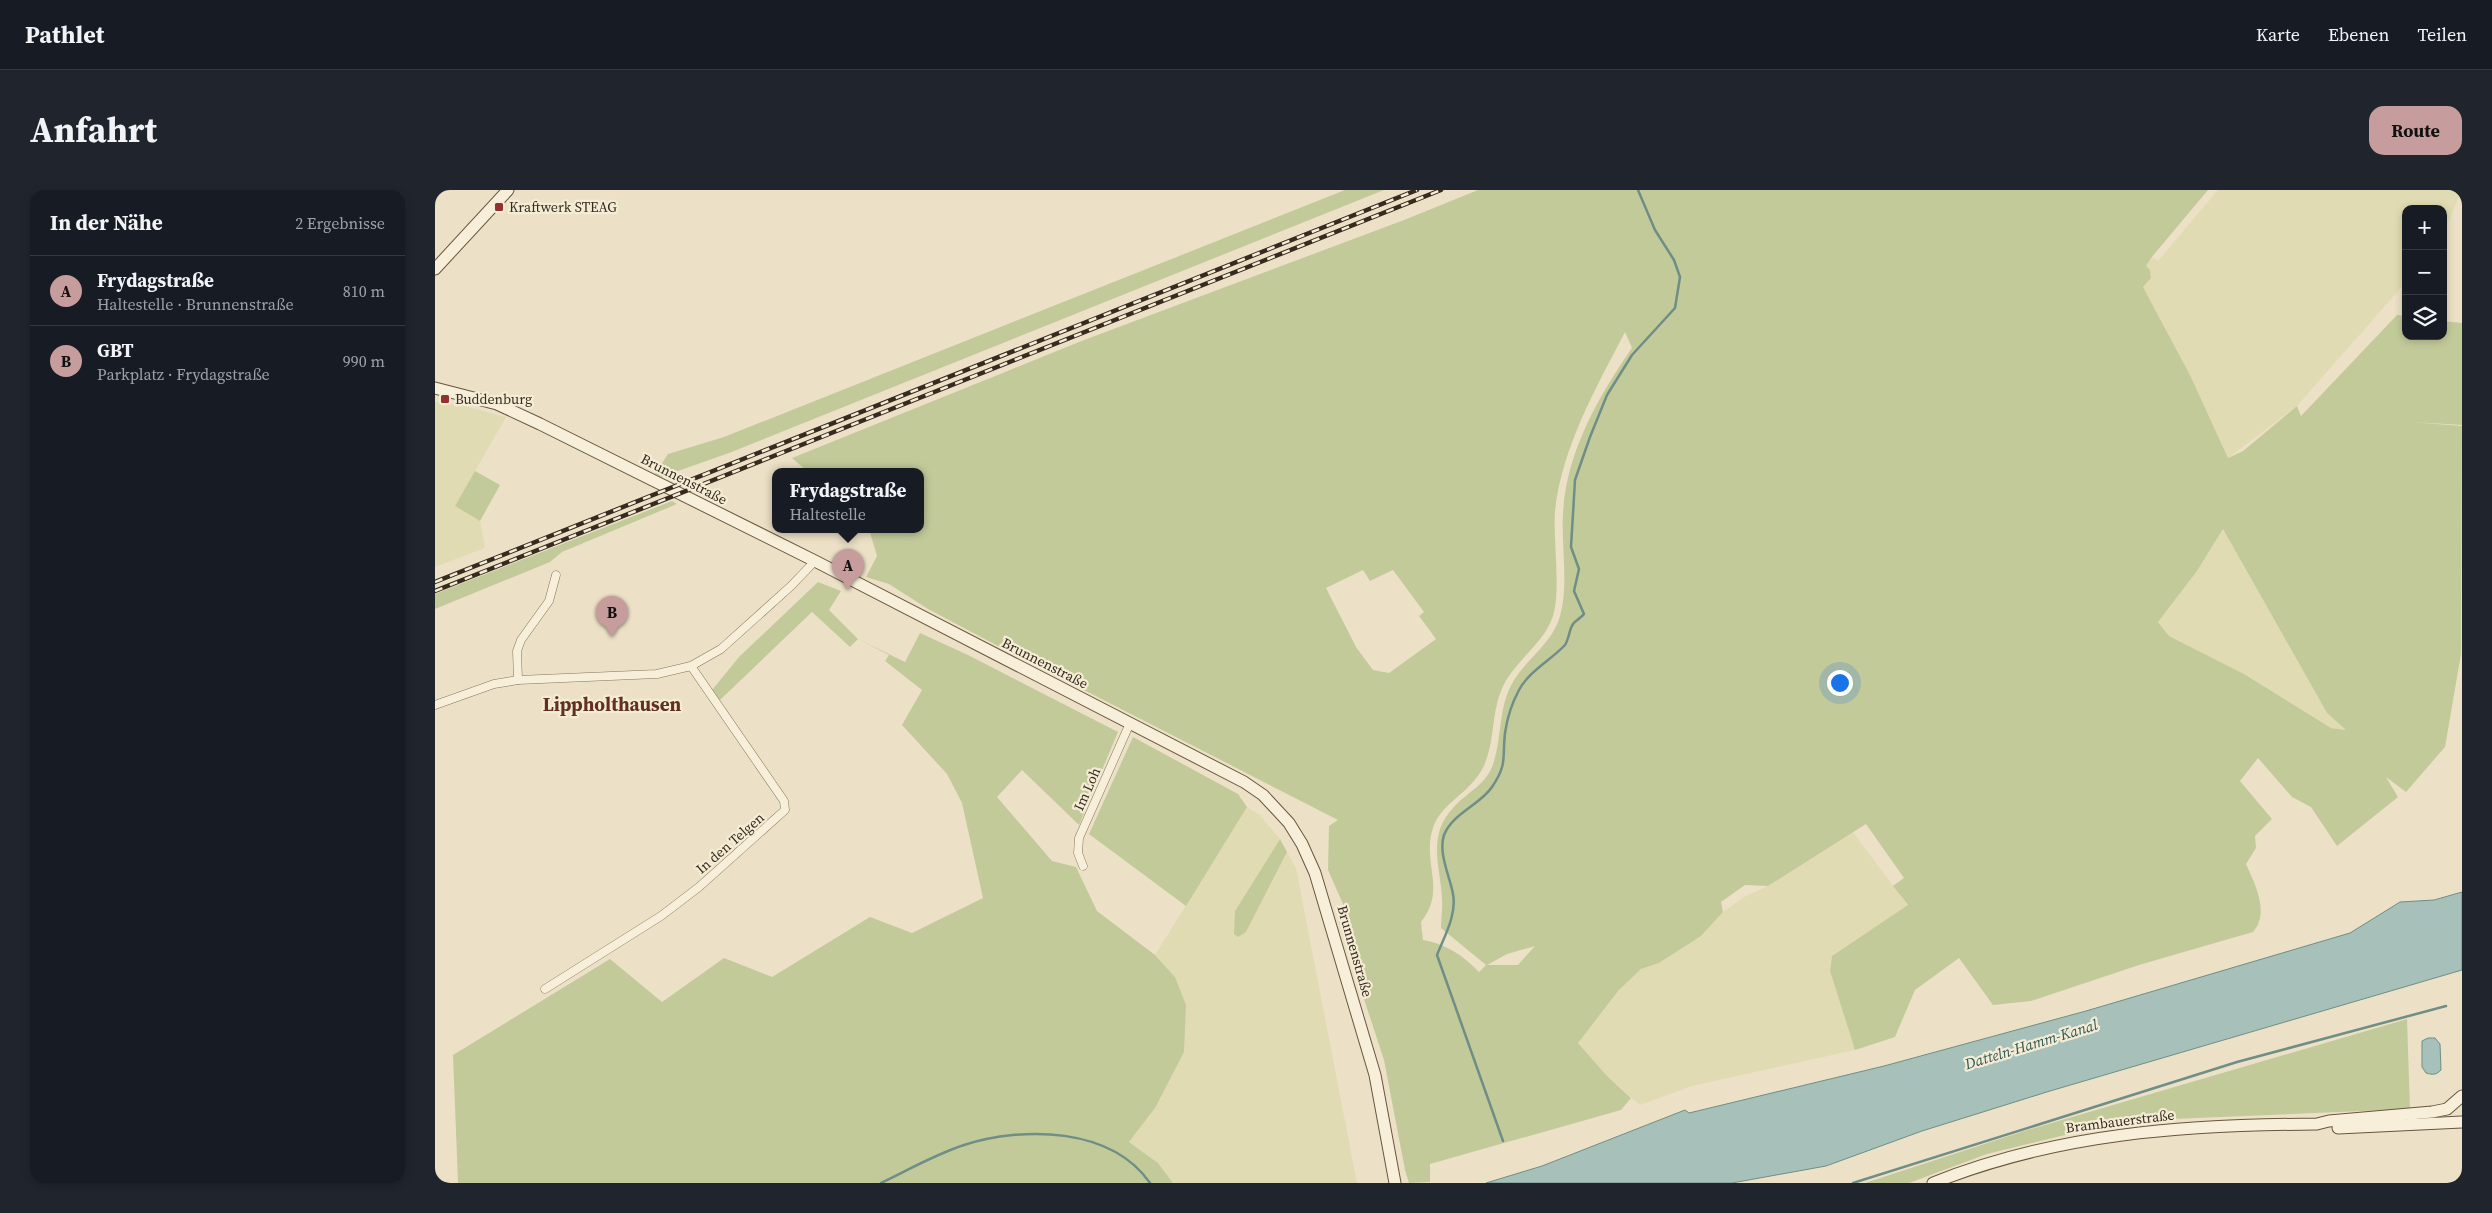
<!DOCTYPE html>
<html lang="de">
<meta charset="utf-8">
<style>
:root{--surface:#171b24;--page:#20242c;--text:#f1f3f6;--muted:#9ea1a6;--line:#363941;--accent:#c69c9c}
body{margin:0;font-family:"Source Serif 4",serif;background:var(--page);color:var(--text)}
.controls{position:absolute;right:15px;top:15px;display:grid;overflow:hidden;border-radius:10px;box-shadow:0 2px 8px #0003}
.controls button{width:45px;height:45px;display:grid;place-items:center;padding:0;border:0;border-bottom:1px solid var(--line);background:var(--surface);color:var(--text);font:25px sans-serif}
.you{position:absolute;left:1404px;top:492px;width:18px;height:18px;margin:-12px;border:4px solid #fff;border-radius:50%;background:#1a73e8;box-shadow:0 0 0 8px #1a73e833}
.badge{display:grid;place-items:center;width:32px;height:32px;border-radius:50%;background:var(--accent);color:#111;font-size:16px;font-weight:700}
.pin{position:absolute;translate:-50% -41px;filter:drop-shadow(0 1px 2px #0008)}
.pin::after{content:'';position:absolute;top:26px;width:18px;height:15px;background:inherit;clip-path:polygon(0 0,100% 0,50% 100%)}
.popup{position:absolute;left:337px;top:278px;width:152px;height:65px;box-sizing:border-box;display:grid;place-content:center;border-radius:10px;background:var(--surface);filter:drop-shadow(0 1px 4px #0005);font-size:16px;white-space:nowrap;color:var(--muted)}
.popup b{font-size:19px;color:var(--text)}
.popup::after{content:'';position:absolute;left:50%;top:100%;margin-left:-10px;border:10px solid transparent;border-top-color:var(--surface)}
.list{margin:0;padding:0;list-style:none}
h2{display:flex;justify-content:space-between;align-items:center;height:65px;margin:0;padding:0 20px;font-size:21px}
h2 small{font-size:16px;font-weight:400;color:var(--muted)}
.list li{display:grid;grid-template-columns:32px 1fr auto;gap:15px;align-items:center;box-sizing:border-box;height:70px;padding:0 20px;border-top:1px solid var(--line)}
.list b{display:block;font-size:19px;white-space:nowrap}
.list p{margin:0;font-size:16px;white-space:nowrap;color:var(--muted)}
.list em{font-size:16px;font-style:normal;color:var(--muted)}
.icon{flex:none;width:28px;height:28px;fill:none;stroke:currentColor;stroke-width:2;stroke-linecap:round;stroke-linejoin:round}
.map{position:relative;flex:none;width:2027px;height:993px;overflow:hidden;border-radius:15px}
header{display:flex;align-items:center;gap:30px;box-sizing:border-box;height:70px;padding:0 25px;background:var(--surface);border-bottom:1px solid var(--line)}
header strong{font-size:24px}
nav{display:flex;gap:28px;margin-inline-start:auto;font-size:18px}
.intro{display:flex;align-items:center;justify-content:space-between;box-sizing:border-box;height:120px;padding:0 30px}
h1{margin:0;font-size:35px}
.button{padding:12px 22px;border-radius:15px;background:var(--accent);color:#111;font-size:18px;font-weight:700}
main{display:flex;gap:30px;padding:0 30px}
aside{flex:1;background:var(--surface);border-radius:15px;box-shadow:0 2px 8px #0003}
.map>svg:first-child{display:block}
.farmland{fill:#e1dbb3}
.green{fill:#c3ca9a;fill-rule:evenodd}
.water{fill:#a7c0b9;stroke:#6e8e86}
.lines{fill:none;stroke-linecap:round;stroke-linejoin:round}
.stream{stroke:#6e8e86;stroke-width:2.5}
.street-casing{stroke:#86745c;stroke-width:9}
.secondary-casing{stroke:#68553f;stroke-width:13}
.street{stroke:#f7efd9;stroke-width:8}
.secondary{stroke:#f7efd9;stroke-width:11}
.rail-casing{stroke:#372b1f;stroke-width:4.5}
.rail{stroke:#f4ecd5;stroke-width:2.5;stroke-dasharray:8;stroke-linecap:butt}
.poi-dot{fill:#92312f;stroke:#f4ecd5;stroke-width:2}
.labels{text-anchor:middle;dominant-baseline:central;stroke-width:4.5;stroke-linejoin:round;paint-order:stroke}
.poi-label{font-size:14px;fill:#372b1f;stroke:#f4ecd5;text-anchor:start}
.street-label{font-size:14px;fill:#372b1f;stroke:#f4ecd5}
.water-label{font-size:15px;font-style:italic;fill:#2f5655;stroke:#f4ecd5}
.district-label{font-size:19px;font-weight:bold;fill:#623021;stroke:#f4ecd5}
</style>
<header>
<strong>Pathlet</strong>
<nav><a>Karte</a><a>Ebenen</a><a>Teilen</a></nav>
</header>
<div class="intro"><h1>Anfahrt</h1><a class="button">Route</a></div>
<main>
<aside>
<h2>In der Nähe<small>2 Ergebnisse</small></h2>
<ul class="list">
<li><span class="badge">A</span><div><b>Frydagstraße</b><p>Haltestelle · Brunnenstraße</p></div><em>810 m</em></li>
<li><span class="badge">B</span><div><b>GBT</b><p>Parkplatz · Frydagstraße</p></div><em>990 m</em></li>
</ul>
</aside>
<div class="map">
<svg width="2027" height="993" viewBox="0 0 2027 993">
<rect width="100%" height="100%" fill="#ece1c6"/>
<g class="farmland">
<path d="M1783 0H2027L2008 44V19H1971V92L1862 216 1793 268 1755 185 1708 97 1716 88 1711 76 1716 67 1723 71Z"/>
<path d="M0 212 30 216 71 227 20 316 45 331 50 358 0 377Z"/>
<path d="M1788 339 1892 523 1912 540 1896 538 1809 484 1734 446 1723 432 1762 381Z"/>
<path d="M812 617 825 625 845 649 800 721 811 742 852 662 861 678 922 993H738L723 973 694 952 720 918 740 787 720 765Z"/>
<path d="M1418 642 1473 716 1397 766 1395 781 1420 860 1257 896 1205 915 1173 887 1143 853 1186 798 1206 779 1224 773 1266 746 1288 722 1309 707 1333 696Z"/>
</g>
<g class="green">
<path d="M910 0H949L294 263 226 287 220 284 233 264 289 247Z"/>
<path d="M1043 0H1773L1716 68 1711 76 1715 80 1716 88 1708 97 1755 185 1793 268 1808 261 1862 216 1866 226 1962 125 1971 126V146H2008V131L2027 133V235L1976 232 2027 236 2026 464 2010 557 1971 602 1951 587 1963 607 1902 656 1876 617 1857 607 1823 568 1805 591 1837 629 1820 646 1821 658 1811 674C1820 694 1835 723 1818 742L1704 775 1596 811 1558 815 1524 768 1480 800 1460 847 1420 860 1395 781 1397 766 1473 715 1458 696 1469 688 1431 634 1333 696 1310 695 1286 712 1288 722 1266 746 1224 773 1206 779 1184 800 1143 853 1173 887 1196 908 1186 920 995 974V992L974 993 970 980 949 870 904 733 907 726 915 730 893 680 894 636 903 630 561 455 493 419 454 394 431 387 442 366 434 339H486V281H372L357 268 649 150 969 30ZM1190 142 1197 158C1163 207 1131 263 1128 324 1126 357 1134 394 1125 426 1118 452 1093 468 1079 490 1062 518 1068 548 1057 577 1050 595 1030 604 1018 618 992 646 1005 675 1007 708 1008 718 1006 728 1006 738L1051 775 1044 782C1028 765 1011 754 988 750L986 732C1013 698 985 672 999 635 1008 614 1029 605 1042 587 1061 563 1055 528 1066 501 1077 472 1108 456 1118 426 1126 401 1118 351 1120 321 1127 257 1161 198 1190 142ZM1788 339 1892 523 1911 540 1896 538 1809 484 1734 446 1723 432 1762 381ZM928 380 935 391 958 380 989 422 984 426 1001 449 954 483 938 480 921 457 891 398ZM1100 756 1083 775H1052L1072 764Z"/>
<path d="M40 281 65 295 45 331 20 316Z"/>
<path d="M237 311 242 314 127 362 115 372 0 419V404Z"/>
<path d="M383 392 406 401 394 420 423 449 470 472 485 443 533 465 683 542 644 635 587 580 562 607 617 671 641 677 662 721 720 765 740 787 751 815 749 862 720 918 694 952 723 973 738 993H23L18 865 175 769 227 812 289 768 337 787 435 727 477 743 548 708 527 613 512 584 467 535 487 500 450 471 454 465 423 449 415 457 377 422 285 510 277 500 304 467Z"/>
<path d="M698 547 803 604 812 617 751 716 654 644Z"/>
<path d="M845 649 852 662 811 742 803 747 799 744 800 721Z"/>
<path d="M1972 829 1975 919 1738 929 1659 938 1552 964 1474 993H1430L1589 941Z"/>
</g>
<g class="water">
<path d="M2027 702V780L1615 901 1487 941 1391 976 1297 993H1051L1107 976 1250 920 1254 923 1449 876 1651 821 1915 743 1965 712 1999 710Z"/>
<path d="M1993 848H2000L2005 854 2006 880C2001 885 1998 885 1991 883L1987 877V851Z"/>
</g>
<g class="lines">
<g class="stream">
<path d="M1068 951 1002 765C1009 747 1022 725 1018 704 1015 687 1003 663 1009 645 1018 623 1045 615 1057 597 1073 573 1067 568 1070 543 1072 529 1077 513 1084 500 1094 481 1116 470 1130 455 1134 449 1134 440 1138 434 1141 430 1146 428 1149 424L1139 401 1144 379 1136 357 1140 290 1155 247 1172 205 1197 165 1240 118 1245 87 1239 70 1220 40 1203 0"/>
<path d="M446 993C473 980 501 964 529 955 588 936 676 937 715 993"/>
<path d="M1418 993 1802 872 2011 816"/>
</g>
<g class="street-casing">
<g id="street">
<path d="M83 490 82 461 86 450 114 411 121 385"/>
<path d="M0 515 59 494 83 490 222 484 256 476 286 459 356 396 380 371"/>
<path d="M648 676 643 663 644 648 695 533"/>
<path d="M110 799 226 726 264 697 350 620 349 611 256 476"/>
</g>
</g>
<g class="secondary-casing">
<g id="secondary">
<path d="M0 79 73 0"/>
<path d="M0 198 62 214 105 234 380 371 809 592 828 605 854 633 867 654 880 683 940 885 960 993"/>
<path d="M1903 938 2027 932"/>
<path d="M1498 993C1623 943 1749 935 1882 934L1894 931 1997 922 2012 919 2027 906"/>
</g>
</g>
<use href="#street" class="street"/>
<use href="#secondary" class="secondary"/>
<g class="rail-casing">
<g id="rail">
<path d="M0 392 982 0"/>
<path d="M0 401 1006 0"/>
</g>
</g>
<use href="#rail" class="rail"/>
</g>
<g class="poi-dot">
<rect x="59" y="12" width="10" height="10" rx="2.5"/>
<rect x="5" y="204" width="10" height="10" rx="2.5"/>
</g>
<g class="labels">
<g class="poi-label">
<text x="74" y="17">Kraftwerk STEAG</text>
<text x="20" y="209">Buddenburg</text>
</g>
<g class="street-label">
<text transform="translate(249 289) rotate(27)">Brunnenstraße</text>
<text transform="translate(610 473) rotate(27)">Brunnenstraße</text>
<text transform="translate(652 599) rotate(-66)">Im Loh</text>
<text transform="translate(295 653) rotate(-41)">In den Telgen</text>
<text transform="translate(920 761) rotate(74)">Brunnenstraße</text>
<text transform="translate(1685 931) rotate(-7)">Brambauerstraße</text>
</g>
<g class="water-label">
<text transform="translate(1596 854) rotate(-17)">Datteln-Hamm-Kanal</text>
</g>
<g class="district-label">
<text x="177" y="514">Lippholthausen</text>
</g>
</g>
</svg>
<div class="controls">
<button>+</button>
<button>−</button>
<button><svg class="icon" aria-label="layers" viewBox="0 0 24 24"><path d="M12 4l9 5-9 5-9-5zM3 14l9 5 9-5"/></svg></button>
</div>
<div class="you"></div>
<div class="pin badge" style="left:413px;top:400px">A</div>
<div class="popup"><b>Frydagstraße</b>Haltestelle</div>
<div class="pin badge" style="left:177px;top:447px">B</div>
</div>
</main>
